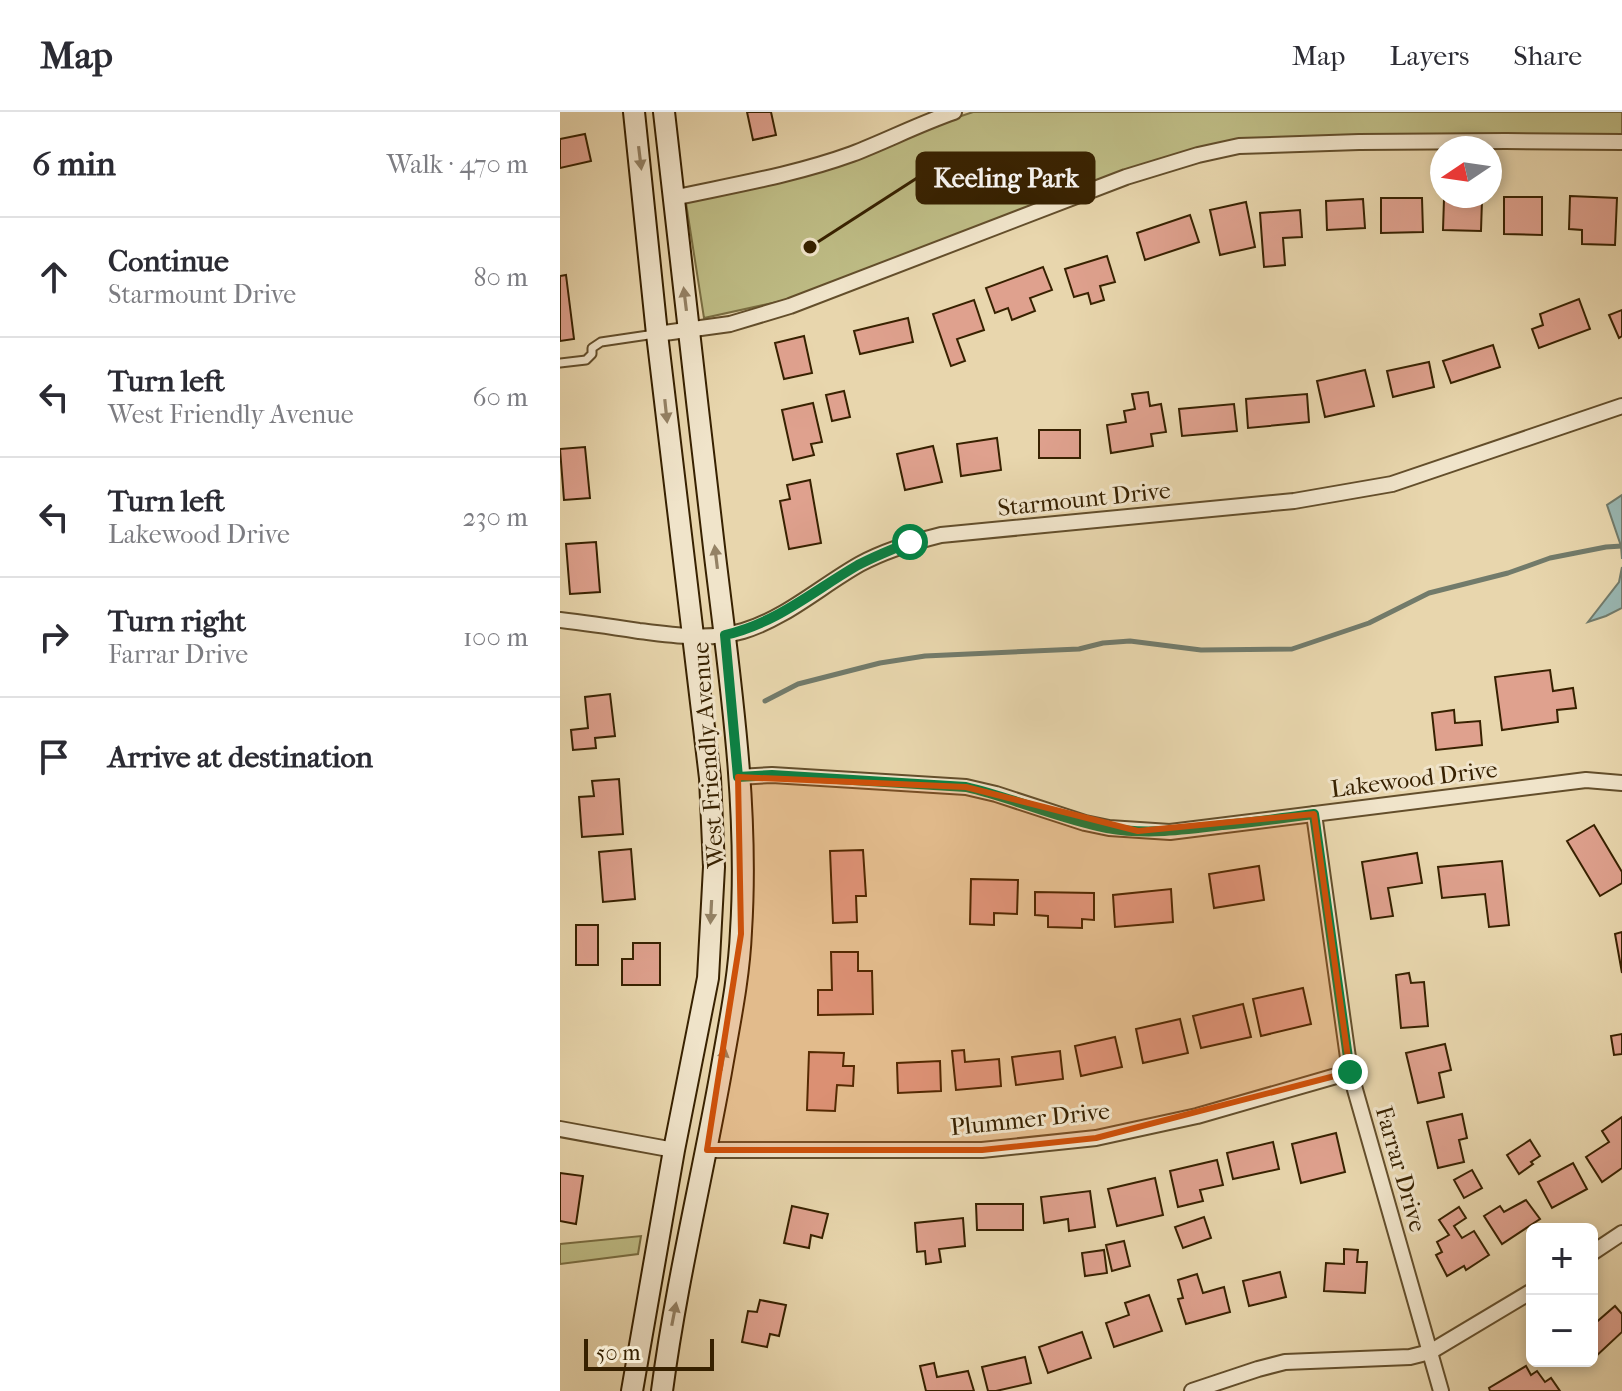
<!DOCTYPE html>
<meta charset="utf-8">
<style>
:root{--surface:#fff;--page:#f7f7f7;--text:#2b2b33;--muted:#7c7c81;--line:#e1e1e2}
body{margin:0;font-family:"IM FELL French Canon",serif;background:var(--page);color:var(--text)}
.controls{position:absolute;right:24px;bottom:24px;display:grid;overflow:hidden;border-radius:12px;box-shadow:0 4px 12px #0003}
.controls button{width:72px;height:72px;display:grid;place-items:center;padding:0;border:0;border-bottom:2px solid var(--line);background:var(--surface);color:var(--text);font:40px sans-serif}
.compass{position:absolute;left:870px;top:24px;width:72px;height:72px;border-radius:50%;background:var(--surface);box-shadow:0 4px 12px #0003;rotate:257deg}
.scale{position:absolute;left:24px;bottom:20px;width:130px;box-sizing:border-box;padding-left:8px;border:4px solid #372100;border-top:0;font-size:22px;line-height:28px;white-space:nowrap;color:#372100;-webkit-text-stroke:6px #f0e4ca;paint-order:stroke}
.stop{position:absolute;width:24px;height:24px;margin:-18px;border:6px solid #0b8043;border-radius:50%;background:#fff}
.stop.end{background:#0b8043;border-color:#fff;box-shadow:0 2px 8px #0008}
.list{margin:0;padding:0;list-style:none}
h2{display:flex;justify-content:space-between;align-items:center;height:104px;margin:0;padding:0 32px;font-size:34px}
h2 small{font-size:26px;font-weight:400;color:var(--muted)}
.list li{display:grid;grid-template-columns:52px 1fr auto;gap:24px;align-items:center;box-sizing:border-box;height:120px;padding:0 32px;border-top:2px solid var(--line)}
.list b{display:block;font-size:30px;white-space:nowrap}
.list p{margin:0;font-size:26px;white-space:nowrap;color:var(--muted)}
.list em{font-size:26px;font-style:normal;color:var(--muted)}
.icon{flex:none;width:44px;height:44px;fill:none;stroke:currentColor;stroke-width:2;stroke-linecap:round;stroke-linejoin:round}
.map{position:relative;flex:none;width:1062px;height:1279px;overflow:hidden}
header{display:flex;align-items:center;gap:48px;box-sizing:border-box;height:112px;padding:0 40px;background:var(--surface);border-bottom:2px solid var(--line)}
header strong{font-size:38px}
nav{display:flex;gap:44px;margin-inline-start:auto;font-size:28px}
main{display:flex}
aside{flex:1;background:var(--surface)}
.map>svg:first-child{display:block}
.green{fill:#bebc85;stroke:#7a6e42;stroke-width:2}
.water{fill:#99b7b2;stroke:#727b6b;stroke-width:2}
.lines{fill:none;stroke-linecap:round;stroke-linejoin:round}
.stream{stroke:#727b6b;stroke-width:5}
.building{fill:#dfa18e;stroke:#372100;stroke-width:2}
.service-casing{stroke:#634e2b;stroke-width:11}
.minor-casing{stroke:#634e2b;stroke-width:18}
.secondary-casing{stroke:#372100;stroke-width:24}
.service{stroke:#f0e4ca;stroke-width:7}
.minor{stroke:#f0e4ca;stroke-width:14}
.secondary{stroke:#f0e4ca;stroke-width:20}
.oneway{fill:#948265}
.route{stroke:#0b8043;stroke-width:10}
.marked{fill:#cd510a;fill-opacity:0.2;stroke:#cd510a;stroke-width:6;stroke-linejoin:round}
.labels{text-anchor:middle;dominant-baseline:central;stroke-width:6;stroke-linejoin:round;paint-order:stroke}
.street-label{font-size:24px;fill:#372100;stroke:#f0e4ca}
.leader{fill:none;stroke:#372100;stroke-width:3}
.callout-dot{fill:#372100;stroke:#f0e4ca;stroke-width:3}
.callout{fill:#372100;stroke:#372100;stroke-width:3}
.callout-label{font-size:26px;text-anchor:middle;font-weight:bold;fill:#fff}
</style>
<header>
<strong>Map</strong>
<nav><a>Map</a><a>Layers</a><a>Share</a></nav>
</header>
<main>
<aside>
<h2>6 min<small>Walk · 470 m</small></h2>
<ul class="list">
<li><svg class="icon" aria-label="ahead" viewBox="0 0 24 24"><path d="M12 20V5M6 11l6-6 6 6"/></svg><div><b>Continue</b><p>Starmount Drive</p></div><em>80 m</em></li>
<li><svg class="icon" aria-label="left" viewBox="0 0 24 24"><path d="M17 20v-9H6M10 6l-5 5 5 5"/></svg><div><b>Turn left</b><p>West Friendly Avenue</p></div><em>60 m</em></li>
<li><svg class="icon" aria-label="left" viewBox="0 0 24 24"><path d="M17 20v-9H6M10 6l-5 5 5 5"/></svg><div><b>Turn left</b><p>Lakewood Drive</p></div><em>230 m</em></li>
<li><svg class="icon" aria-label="right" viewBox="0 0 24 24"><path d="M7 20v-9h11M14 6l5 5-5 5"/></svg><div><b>Turn right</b><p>Farrar Drive</p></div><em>100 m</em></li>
<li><svg class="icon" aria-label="arrive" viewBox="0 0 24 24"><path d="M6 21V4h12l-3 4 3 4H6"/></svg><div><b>Arrive at destination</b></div></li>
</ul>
</aside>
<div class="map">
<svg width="1062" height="1279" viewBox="0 0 1062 1279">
<rect width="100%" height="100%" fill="#e8d6ad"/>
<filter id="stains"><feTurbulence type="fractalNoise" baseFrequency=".0025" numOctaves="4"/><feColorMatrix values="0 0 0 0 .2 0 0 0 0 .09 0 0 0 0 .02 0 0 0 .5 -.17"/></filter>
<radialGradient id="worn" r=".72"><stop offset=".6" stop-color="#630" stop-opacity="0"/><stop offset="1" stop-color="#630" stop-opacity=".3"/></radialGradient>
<g class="green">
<path d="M413 0H1062V25L672 28 231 187 144 206 126 91 284 51 369 15Z"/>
<path d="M81 1124 78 1142 0 1152V1132Z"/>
</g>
<g class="water">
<path d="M1062 383V447L1061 434 1047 393Z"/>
<path d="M1062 455V496L1046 504 1028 510 1059 470Z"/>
</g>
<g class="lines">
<path class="stream" d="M205 589 238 572 320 551 365 544 519 537 543 531 570 529 641 538 732 537 809 511 869 481 948 461 990 446 1046 435 1062 434"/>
</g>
<g class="building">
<path d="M187 0H211L216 23 193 28Z"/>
<path d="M25 22 31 49 0 56V27Z"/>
<path d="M1010 84 1057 86 1055 133 1022 132V118L1009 117Z"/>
<path d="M944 85H982V123L944 122Z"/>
<path d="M821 86H862L863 120 821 121Z"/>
<path d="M803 87 805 116 767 118 766 89Z"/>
<path d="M884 87 922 88 921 119 883 118Z"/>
<path d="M686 90 695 135 660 143 650 98Z"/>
<path d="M740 98 742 125 723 126 725 153 704 155 700 101Z"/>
<path d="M630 103 639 130 585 148 577 121Z"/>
<path d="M547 144 555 170 540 174 544 188 531 192 528 181 514 185 505 157Z"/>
<path d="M483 155 492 178 470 186 475 199 452 208 448 196 435 201 426 176Z"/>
<path d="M6 163 14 227 0 229V164Z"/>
<path d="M1019 187 1030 217 979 236 972 217 983 213 980 202Z"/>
<path d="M414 188 424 218 397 227 405 249 391 254 373 202Z"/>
<path d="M1062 198V224L1059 226 1049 203Z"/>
<path d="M348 206 353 230 300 242 294 219Z"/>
<path d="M244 224 252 261 224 267 215 231Z"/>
<path d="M933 233 940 255 891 271 883 249Z"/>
<path d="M869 250 874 275 833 285 827 259Z"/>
<path d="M805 258 814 294 765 305 757 269Z"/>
<path d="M284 279 290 305 272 309 266 283Z"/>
<path d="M588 280 590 294 601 292 606 320 591 322 593 334 551 341 547 313 566 310 564 299 575 297 572 282Z"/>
<path d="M747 282 749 310 688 316 686 287Z"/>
<path d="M253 291 262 330 251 332 254 343 233 348 222 298Z"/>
<path d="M674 292 677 319 622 324 619 297Z"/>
<rect x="479" y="318" width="41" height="28"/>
<path d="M437 326 441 358 401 364 397 332Z"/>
<path d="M373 334 382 370 345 378 337 342Z"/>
<path d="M25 335 30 386 4 388 0 337Z"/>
<path d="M250 368 261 431 229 437 220 389 230 387 227 373Z"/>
<path d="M36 430 40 480 10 482 6 432Z"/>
<path d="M990 558 993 579 1013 576 1016 596 997 598 998 610 942 618 935 565Z"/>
<path d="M50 582 55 624 35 626 36 636 13 638 11 618 28 616 25 585Z"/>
<path d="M894 598 895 611 920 609 922 633 876 638 872 601Z"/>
<path d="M59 667 63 722 22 725 19 685 34 684 32 669Z"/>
<path d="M1034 713 1062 760V771L1040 784 1007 729Z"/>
<path d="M71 737 75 787 43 790 39 740Z"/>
<path d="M303 738 306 784H296L297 810 273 811 270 739Z"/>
<path d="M857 741 862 771 828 776 833 804 811 807 802 750Z"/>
<path d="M942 749 949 813 929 815 925 782 882 786 878 755Z"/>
<path d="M699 754 704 788 654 796 649 762Z"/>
<path d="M411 767 458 768 457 802 434 801V813L410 812Z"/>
<path d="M611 777 613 810 555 815 553 783Z"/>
<path d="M475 780 534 781V808L522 807V816L488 815V804L475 803Z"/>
<rect x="16" y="813" width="22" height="40"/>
<path d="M1062 820V861L1055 822Z"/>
<path d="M73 831H100V873H62V847H73Z"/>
<path d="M271 840H298V859H312L313 902 258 903V878H272Z"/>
<path d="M849 861 851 871 864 870 868 914 841 916 836 863Z"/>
<path d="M743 876 751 912 701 924 693 887Z"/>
<path d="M683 892 691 925 641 936 633 904Z"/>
<path d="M620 907 628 941 583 951 576 917Z"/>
<path d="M1062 922V942L1054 943 1051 924Z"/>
<path d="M555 925 562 955 521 964 515 934Z"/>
<path d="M885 932 891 958 879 961 884 985 858 991 846 941Z"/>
<path d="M404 938 405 950 439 947 441 974 396 978 392 939Z"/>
<path d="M500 939 503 967 456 973 452 945Z"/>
<path d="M249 940 284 941 283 954H294L293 974 277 973 275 999 247 998Z"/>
<path d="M380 949 381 979 338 981 337 951Z"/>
<path d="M902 1002 907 1026 899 1028 904 1050 878 1056 867 1010Z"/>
<path d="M1062 1005V1056L1042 1070 1026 1045 1049 1030 1042 1019Z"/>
<path d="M776 1021 785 1060 741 1071 732 1032Z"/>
<path d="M970 1028 980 1044 971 1050 973 1052 959 1062 947 1043Z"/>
<path d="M713 1030 719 1057 673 1067 667 1041Z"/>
<path d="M657 1048 663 1073 640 1078 643 1089 618 1095 610 1059Z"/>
<path d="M1013 1051 1027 1077 992 1096 978 1070Z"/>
<path d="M912 1058 922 1076 904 1086 894 1068Z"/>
<path d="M0 1061 23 1064 16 1112 0 1109Z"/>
<path d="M595 1066 603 1103 557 1114 548 1077Z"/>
<path d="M530 1079 535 1115 509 1119 508 1107 484 1111 481 1085Z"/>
<path d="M966 1088 980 1107 942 1132 924 1104 940 1094 944 1100Z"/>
<path d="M416 1092H463V1118H417Z"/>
<path d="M232 1094 268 1102 262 1126 251 1123 249 1136 224 1131Z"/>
<path d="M899 1095 906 1106 894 1114 902 1126 914 1119 929 1143 906 1158 904 1154 887 1164 876 1143 882 1140 877 1130 889 1123 879 1108Z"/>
<path d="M644 1105 651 1126 623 1136 615 1115Z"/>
<path d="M403 1106 405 1134 379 1137 381 1150 366 1152 365 1139 357 1140 355 1111Z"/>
<path d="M564 1129 570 1154 552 1159 546 1133Z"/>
<path d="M784 1137 798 1138 797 1150H807L805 1181 764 1179 766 1151 784 1152Z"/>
<path d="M544 1138 547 1161 525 1164 522 1141Z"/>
<path d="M720 1160 726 1185 689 1194 683 1169Z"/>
<path d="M637 1162 643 1181 664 1175 670 1200 626 1212 618 1187 623 1186 618 1168Z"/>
<path d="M589 1183 602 1219 554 1235 546 1211 569 1203 565 1191Z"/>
<path d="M200 1188 226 1193 219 1224 210 1222 207 1235 182 1230 188 1199 197 1200Z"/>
<path d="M1055 1194 1062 1202V1220L1033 1247 1032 1214Z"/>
<path d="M522 1220 531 1246 488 1261 479 1235Z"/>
<path d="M465 1245 471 1271 436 1279H428L422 1255Z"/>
<path d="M374 1251 377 1265 408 1259 414 1279H366L360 1254Z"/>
<path d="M966 1254 971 1263 977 1259 985 1270 991 1266 1000 1279H930L929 1276Z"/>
</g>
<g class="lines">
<g class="service-casing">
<path id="service" d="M0 251 26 248 32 242V236L41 230 95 222"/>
</g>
<g class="minor-casing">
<g id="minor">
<path d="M113 86C173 73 234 63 292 42 326 29 359 12 394 0"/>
<path d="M97 222 170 212 230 194 566 65 638 43 679 34 799 30 946 29 1062 30"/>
<path d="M0 508C26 511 53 515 79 519 114 523 148 529 183 519 226 506 261 474 300 452 326 438 353 430 381 423L734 389 832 372 1062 294"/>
<path d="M178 665 212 663 406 675 436 682 525 711 549 716 610 720 1026 668 1062 671"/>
<path d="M754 702 790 960 881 1279"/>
<path d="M0 1017 114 1038"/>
<path d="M147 1038H422L536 1026 637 1004 790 960"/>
<path d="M1032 1141 1062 1121"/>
<path d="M632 1279 698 1257 725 1250 850 1245 870 1240 972 1179"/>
</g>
</g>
<g class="secondary-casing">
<g id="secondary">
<path d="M72 1279 114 1038 148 866 154 755 150 666 97 222 74 0"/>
<path d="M102 1279C116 1172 142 1066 161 960 169 913 179 867 181 819 189 694 170 568 155 444 138 296 120 148 104 0"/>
</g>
</g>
<use href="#service" class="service"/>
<use href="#minor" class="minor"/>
<use href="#secondary" class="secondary"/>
</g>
<defs><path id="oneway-solid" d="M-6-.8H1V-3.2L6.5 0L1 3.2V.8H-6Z" transform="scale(2)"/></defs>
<g class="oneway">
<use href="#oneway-solid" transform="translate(80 46) rotate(83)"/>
<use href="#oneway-solid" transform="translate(125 187) rotate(-97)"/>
<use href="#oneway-solid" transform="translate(106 299) rotate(84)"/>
<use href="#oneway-solid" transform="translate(156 445) rotate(-97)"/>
<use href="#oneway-solid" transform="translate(151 800) rotate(93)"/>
<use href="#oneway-solid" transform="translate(163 947) rotate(-80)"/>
<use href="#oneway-solid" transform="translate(114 1202) rotate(-79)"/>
</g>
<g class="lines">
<path class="route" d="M350 430C333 437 315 444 298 453 253 479 217 511 165 523L178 665 212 663 406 675C454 686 499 707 547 716 586 723 624 718 663 713 693 710 724 706 754 702L790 960"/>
</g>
<path class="marked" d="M178 665 406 675 578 719 754 702 790 960 536 1026 422 1038H147L181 822Z"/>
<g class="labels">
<g class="street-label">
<text transform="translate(524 387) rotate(-6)">Starmount Drive</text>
<text transform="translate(148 643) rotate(-94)">West Friendly Avenue</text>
<text transform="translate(854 667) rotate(-7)">Lakewood Drive</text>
<text transform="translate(470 1007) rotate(-6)">Plummer Drive</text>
<text transform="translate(841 1057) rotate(74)">Farrar Drive</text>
</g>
</g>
<path class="leader" d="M250 135L357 66"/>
<circle class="callout-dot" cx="250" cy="135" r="8"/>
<rect class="callout" x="357" y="41" width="177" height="50" rx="8"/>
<g class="callout-label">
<text x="446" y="75">Keeling Park</text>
</g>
<rect width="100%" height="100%" filter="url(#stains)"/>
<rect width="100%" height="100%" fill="url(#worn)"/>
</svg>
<div class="controls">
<button>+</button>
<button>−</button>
</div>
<svg class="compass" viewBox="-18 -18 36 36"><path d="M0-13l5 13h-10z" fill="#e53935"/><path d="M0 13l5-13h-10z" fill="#7c7c81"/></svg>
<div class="scale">50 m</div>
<div class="stop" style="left:350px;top:430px"></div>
<div class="stop end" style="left:790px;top:960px"></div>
</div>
</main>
